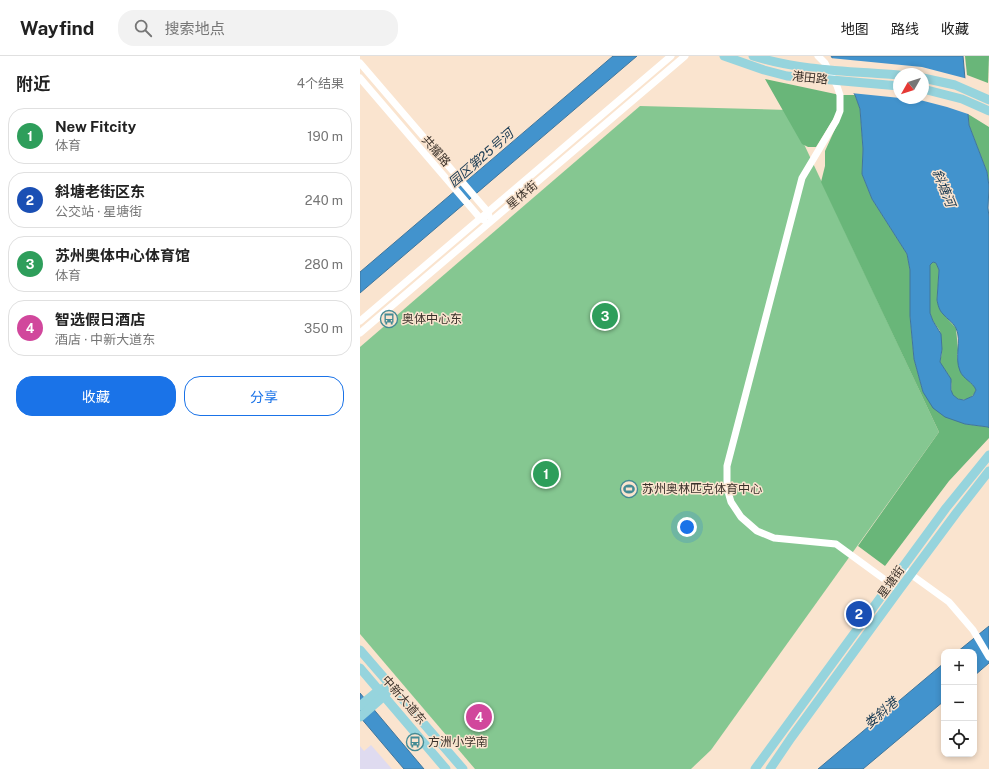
<!DOCTYPE html>
<html lang="zh">
<meta charset="utf-8">
<style>
:root{--surface:#fff;--page:#f2f2f2;--text:#222;--muted:#767676;--line:#e0e0e0;--accent:#1a73e8}
body{margin:0;font-family:"Public Sans","Noto Sans SC",sans-serif;background:var(--page);color:var(--text)}
.controls{position:absolute;right:12px;bottom:12px;display:grid;overflow:hidden;border-radius:8px;box-shadow:0 2px 6px #0003}
.controls button{width:36px;height:36px;display:grid;place-items:center;padding:0;border:0;border-bottom:1px solid var(--line);background:var(--surface);color:var(--text);font:20px sans-serif}
.compass{position:absolute;left:533px;top:12px;width:36px;height:36px;border-radius:50%;background:var(--surface);box-shadow:0 2px 6px #0003;rotate:231deg}
.you{position:absolute;left:327px;top:471px;width:14px;height:14px;margin:-10px;border:3px solid #fff;border-radius:50%;background:#1a73e8;box-shadow:0 0 0 6px #1a73e833}
.badge{display:grid;place-items:center;width:26px;height:26px;border-radius:50%;background:var(--accent);color:#fff;font-size:13px;font-weight:700}
.pin{position:absolute;translate:-50% -50%;border:2px solid #fff;box-shadow:0 1px 4px #0006}
.list{margin:0;padding:0;list-style:none}
h2{display:flex;justify-content:space-between;align-items:center;height:52px;margin:0;padding:0 16px;font-size:17px}
h2 small{font-size:13px;font-weight:400;color:var(--muted)}
.list li{display:grid;grid-template-columns:26px 1fr auto;gap:12px;align-items:center;box-sizing:border-box;height:56px;margin:0 8px 8px;padding:0 8px;border:1px solid var(--line);border-radius:16px}
.list b{display:block;font-size:15px;white-space:nowrap}
.list p{margin:0;font-size:13px;white-space:nowrap;color:var(--muted)}
.list em{font-size:13px;font-style:normal;color:var(--muted)}
.actions{display:flex;gap:8px;padding:12px 16px}
.actions a{flex:1;padding:9px 0;border:1px solid var(--accent);border-radius:16px;text-align:center;font-size:14px;color:var(--accent)}
.actions .main{background:var(--accent);color:#fff}
.icon{flex:none;width:22px;height:22px;fill:none;stroke:currentColor;stroke-width:2;stroke-linecap:round;stroke-linejoin:round}
.map{position:relative;flex:none;width:629px;height:713px;overflow:hidden}
header{display:flex;align-items:center;gap:24px;box-sizing:border-box;height:56px;padding:0 20px;background:var(--surface);border-bottom:1px solid var(--line)}
header strong{font-size:19px}
nav{display:flex;gap:22px;margin-inline-start:auto;font-size:14px}
.search{width:280px;height:36px;background:var(--page);display:flex;align-items:center;gap:10px;box-sizing:border-box;padding:0 14px;border-radius:16px;color:var(--muted);font-size:15px}
main{display:flex}
aside{flex:1;background:var(--surface)}
.map>svg:first-child{display:block}
.education{fill:#dfdbf0}
.green{fill:#85c791}
.forest{fill:#69b679}
.water{fill:#4293cd;stroke:#40769c;fill-rule:evenodd}
.pier{fill:#fae4cf;fill-rule:evenodd}
.lines{fill:none;stroke-linecap:round;stroke-linejoin:round}
.minor{stroke:#fff;stroke-width:7}
.major{stroke:#96d4dd;stroke-width:9}
.labels{text-anchor:middle;dominant-baseline:central;stroke-width:3;stroke-linejoin:round;paint-order:stroke}
.street-label{font-size:12px;fill:#3b322b;stroke:#fae4cf}
.poi-label{font-size:12px;fill:#3b322b;stroke:#fae4cf;text-anchor:start}
.water-label{font-size:13px;font-style:italic;fill:#193a53;stroke:#fae4cf}
</style>
<header>
<strong>Wayfind</strong>
<div class="search"><svg class="icon" aria-label="search" viewBox="0 0 24 24"><circle cx="10" cy="10" r="6"/><path d="M15 15l6 6"/></svg>搜索地点</div>
<nav><a>地图</a><a>路线</a><a>收藏</a></nav>
</header>
<main>
<aside>
<h2>附近<small>4个结果</small></h2>
<ul class="list">
<li><span class="badge" style="background:#2e9e5b">1</span><div><b>New Fitcity</b><p>体育</p></div><em>190 m</em></li>
<li><span class="badge" style="background:#1a4fb4">2</span><div><b>斜塘老街区东</b><p>公交站 · 星塘街</p></div><em>240 m</em></li>
<li><span class="badge" style="background:#2e9e5b">3</span><div><b>苏州奥体中心体育馆</b><p>体育</p></div><em>280 m</em></li>
<li><span class="badge" style="background:#d1479c">4</span><div><b>智选假日酒店</b><p>酒店 · 中新大道东</p></div><em>350 m</em></li>
</ul>
<div class="actions"><a class="main">收藏</a><a>分享</a></div>
</aside>
<div class="map">
<svg width="629" height="713" viewBox="0 0 629 713">
<rect width="100%" height="100%" fill="#fae4cf"/>
<path class="education" d="M11 689 32 713H0V690L4 695Z"/>
<path class="green" d="M280 50 428 54 579 376 351 694 331 713H115L0 578V291Z"/>
<g class="forest">
<path d="M605 0H629L628 27 607 19Z"/>
<path d="M405 23 480 39H495L500 53 503 93 502 118 512 143 547 198 550 214V260L554 303 563 336 605 368 628 371 629 372V382L589 425 525 510 498 490 579 376 461 126 465 110V95L476 71 479 48 477 57 456 91H448L442 88Z"/>
<path d="M608 58 629 71V130L627 116 609 69Z"/>
<path d="M573 206 576 207 579 214 577 244 583 258 596 272 598 294 597 301 602 318 615 331 616 334C613 344 599 347 593 339 590 335 592 330 591 326 590 318 583 313 580 306L582 296 580 275 573 265 570 257V209Z"/>
</g>
<g class="water">
<path d="M253 0H277L0 237V216Z"/>
<path d="M471 0H603L609 69 627 116 629 130 628 152 629 161V372L628 371 605 368 585 361 573 352 563 336 554 303 550 260V214L547 198 512 143 502 118 503 93 500 53 495 39ZM539 18H563V42H539ZM573 206 576 207 579 214 577 244C578 249 579 254 583 258 587 263 593 266 596 272 602 285 594 301 600 315 603 323 613 326 616 334L613 340 604 344 598 343 593 339 591 334V323L580 306 582 293 581 278 573 265 570 257V209Z"/>
<path d="M629 570V607L614 620V596H597Z"/>
<path d="M584 607V645L503 713H458Z"/>
<path d="M0 637 64 713H44L0 661Z"/>
</g>
<path class="pier" d="M470 2 562 11 608 23 611 59 587 51 560 44 491 37ZM539 18H563V42H539Z"/>
<g class="lines">
<g class="minor">
<path d="M458 0 465 7 477 30 480 39V55L476 65 442 122 367 410V432L371 446 381 461 397 475 414 482 476 488 539 534"/>
<path d="M0 7 128 156 129 160"/>
<path d="M0 22 120 162 124 164"/>
<path d="M0 265 311 0"/>
<path d="M0 277 325 0"/>
<path d="M542 512 589 546 613 574 629 601"/>
</g>
<g class="major">
<path d="M364 0 404 14 427 20 539 30"/>
<path d="M393 0C441 15 490 15 539 19"/>
<path d="M563 22 595 29 629 44"/>
<path d="M563 33 602 43 629 55"/>
<path d="M0 594 103 713"/>
<path d="M0 612 86 713"/>
<path d="M0 650 19 634 24 632"/>
<path d="M0 661 24 640 27 636"/>
<path d="M395 713 586 452 629 399"/>
<path d="M410 713 431 682 539 534 597 456 629 415"/>
</g>
</g>
<defs>
<g id="bus-ring" transform="scale(0.9)"><circle r="9.5" fill="#fae4cf" stroke="#448a94" stroke-width="1.5"/><path d="M-5-6H5V4H4V6H2V4H-2V6H-4V4H-5ZM-3.5-4V0h7V-4ZM-3.5 1.2v1.5H-2V1.2ZM2 1.2v1.5H3.5V1.2Z" fill="#448a94"/></g>
<g id="stadium-ring" transform="scale(0.9)"><circle r="9.5" fill="#fae4cf" stroke="#448a94" stroke-width="1.5"/><path d="M0-5a6.5 5 0 1 0 0 10a6.5 5 0 1 0 0-10ZM-3.5-1.8h7v3.6h-7Z" fill="#448a94"/></g>
</defs>
<g fill-rule="evenodd">
<use href="#bus-ring" x="29" y="263"/>
<use href="#stadium-ring" x="269" y="433"/>
<use href="#bus-ring" x="55" y="686"/>
</g>
<g class="labels">
<g class="street-label">
<text transform="translate(450 22) rotate(6)">港田路</text>
<text transform="translate(76 95) rotate(49)">共耀路</text>
<text transform="translate(162 139) rotate(-40)">星体街</text>
<text transform="translate(531 526) rotate(-54)">星塘街</text>
<text transform="translate(44 644) rotate(49)">中新大道东</text>
</g>
<g class="poi-label">
<text x="42" y="263">奥体中心东</text>
<text x="282" y="433">苏州奥林匹克体育中心</text>
<text x="68" y="686">方洲小学南</text>
</g>
<g class="water-label">
<text transform="translate(121 102) rotate(-41)">园区第25号河</text>
<text transform="translate(584 132) rotate(68)">斜塘河</text>
<text transform="translate(521 657) rotate(-40)">娄斜港</text>
</g>
</g>
</svg>
<div class="controls">
<button>+</button>
<button>−</button>
<button><svg class="icon" aria-label="locate" viewBox="0 0 24 24"><circle cx="12" cy="12" r="6"/><path d="M12 2v4M12 18v4M2 12h4M18 12h4"/></svg></button>
</div>
<svg class="compass" viewBox="-18 -18 36 36"><path d="M0-13l5 13h-10z" fill="#e53935"/><path d="M0 13l5-13h-10z" fill="#767676"/></svg>
<div class="you"></div>
<div class="pin badge" style="left:186px;top:418px;background:#2e9e5b">1</div>
<div class="pin badge" style="left:499px;top:558px;background:#1a4fb4">2</div>
<div class="pin badge" style="left:245px;top:260px;background:#2e9e5b">3</div>
<div class="pin badge" style="left:119px;top:661px;background:#d1479c">4</div>
</div>
</main>
